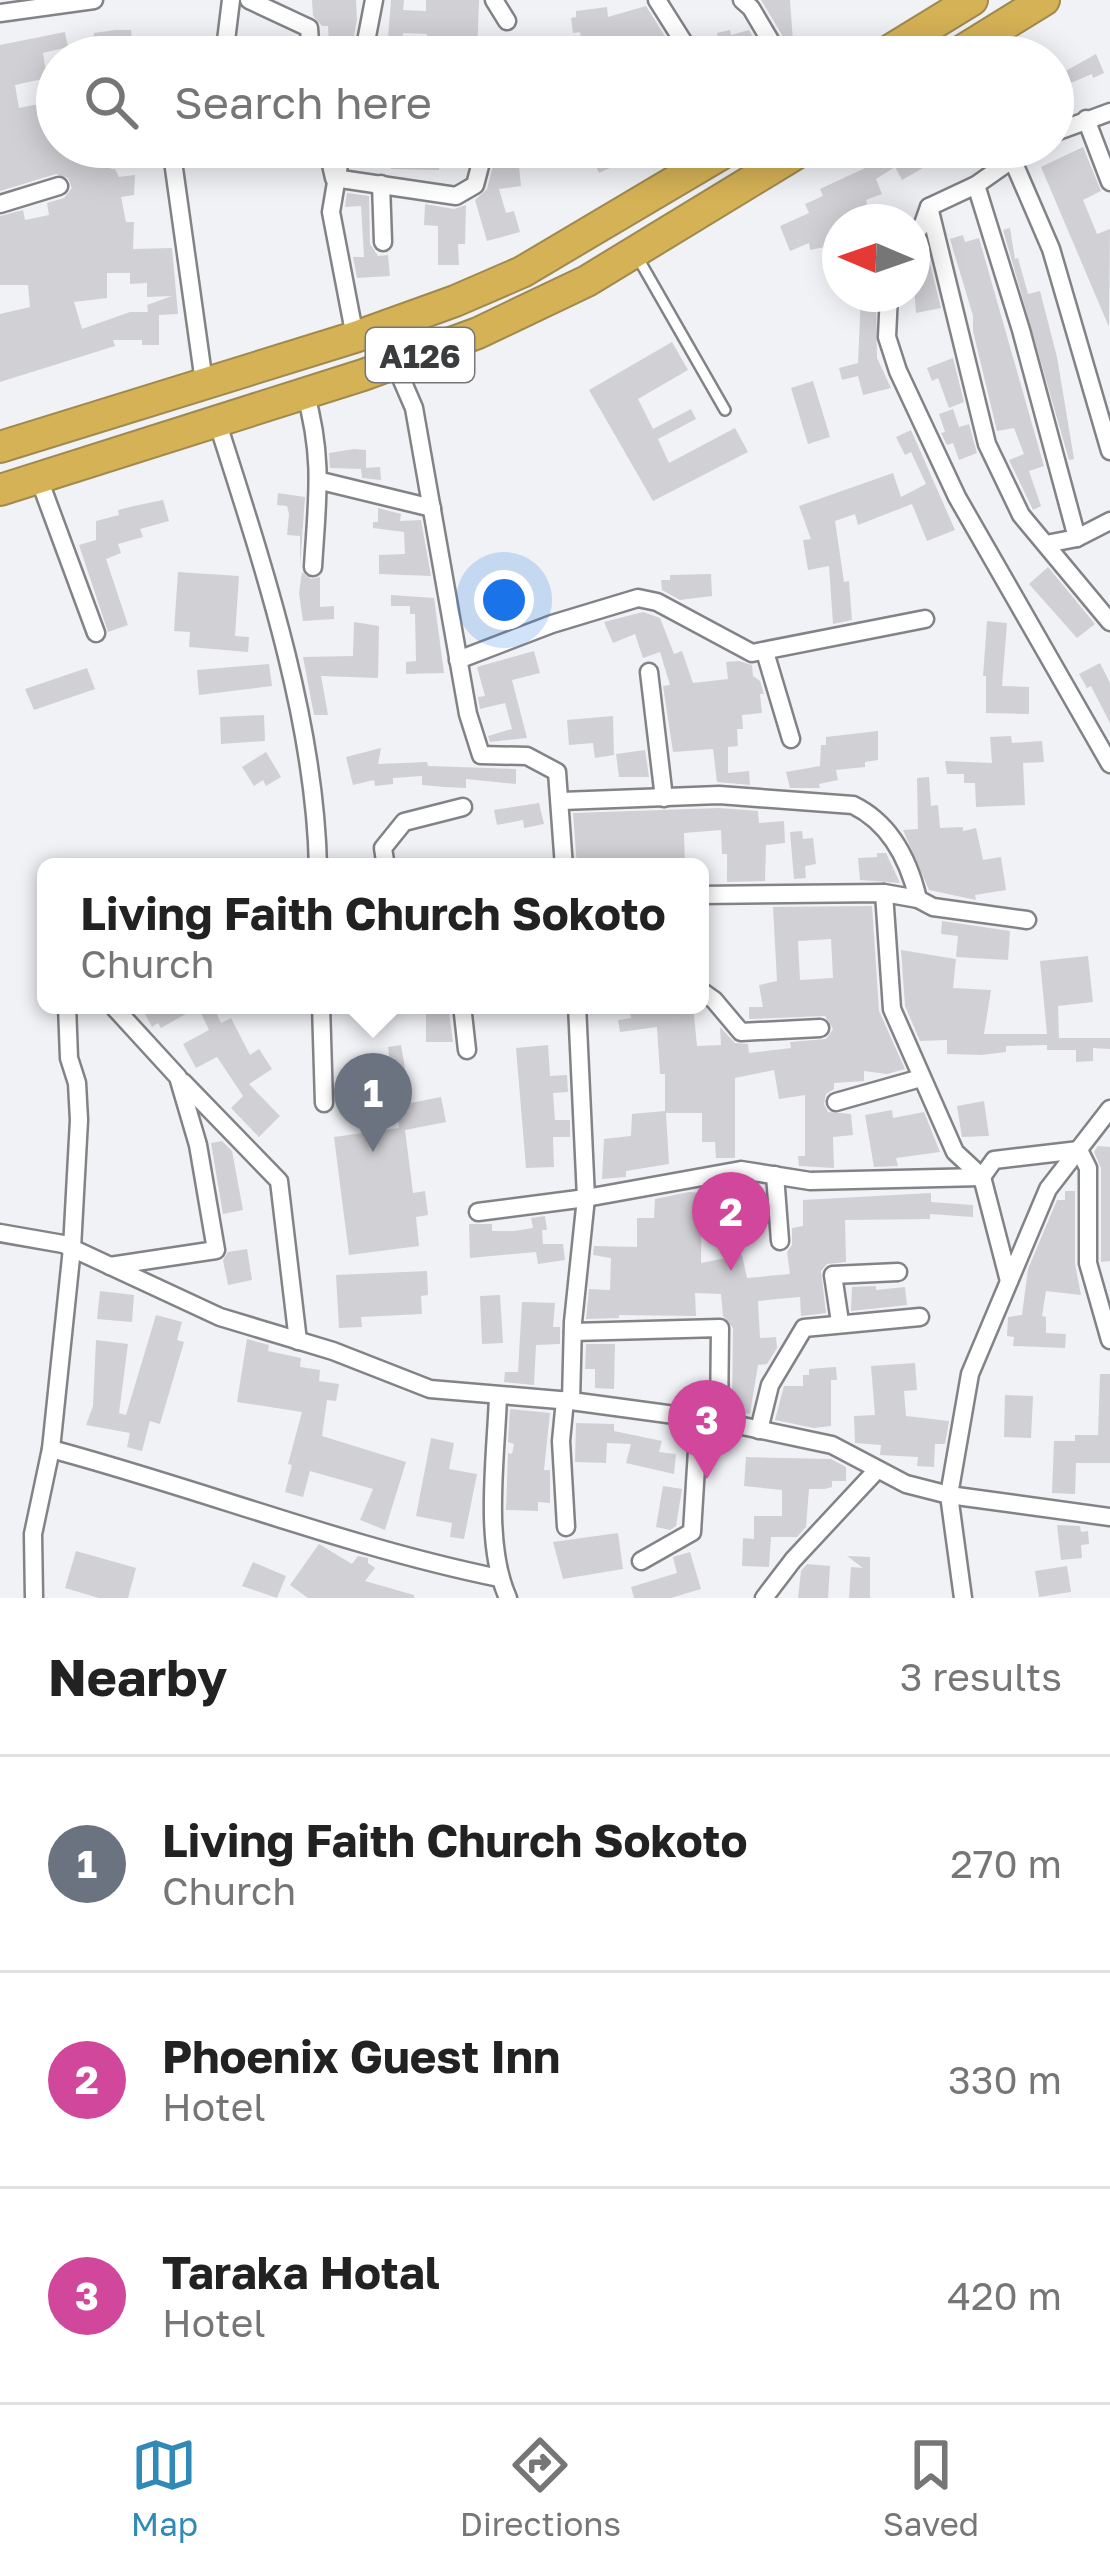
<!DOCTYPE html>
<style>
:root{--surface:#fff;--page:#f2f2f2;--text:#222;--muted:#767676;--line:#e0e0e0;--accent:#3189b7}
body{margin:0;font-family:"Golos Text",sans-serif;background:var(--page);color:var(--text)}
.compass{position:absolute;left:822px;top:204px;width:108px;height:108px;border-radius:50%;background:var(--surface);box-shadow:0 6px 30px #0003;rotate:272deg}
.you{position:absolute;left:504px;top:600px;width:42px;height:42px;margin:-30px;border:9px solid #fff;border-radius:50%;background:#1a73e8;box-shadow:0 0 0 18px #1a73e833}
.badge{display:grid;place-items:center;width:78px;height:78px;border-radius:50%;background:var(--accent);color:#fff;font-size:39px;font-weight:700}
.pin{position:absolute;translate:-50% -99px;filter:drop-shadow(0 3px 6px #0008)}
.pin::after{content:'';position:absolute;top:63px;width:42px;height:36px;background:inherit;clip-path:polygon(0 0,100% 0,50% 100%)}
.popup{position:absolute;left:37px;top:858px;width:672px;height:156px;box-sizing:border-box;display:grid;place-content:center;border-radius:18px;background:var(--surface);filter:drop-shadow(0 3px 9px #0005);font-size:39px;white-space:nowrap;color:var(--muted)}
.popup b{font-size:45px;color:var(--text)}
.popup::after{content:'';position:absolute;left:50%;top:100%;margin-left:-24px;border:24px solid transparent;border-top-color:var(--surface)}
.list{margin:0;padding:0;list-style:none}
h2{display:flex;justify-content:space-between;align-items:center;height:156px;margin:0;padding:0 48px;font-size:51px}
h2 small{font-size:39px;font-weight:400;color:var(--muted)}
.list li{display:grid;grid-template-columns:78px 1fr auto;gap:36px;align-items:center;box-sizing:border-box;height:216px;padding:0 48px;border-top:3px solid var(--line)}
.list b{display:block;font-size:45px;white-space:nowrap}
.list p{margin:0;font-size:39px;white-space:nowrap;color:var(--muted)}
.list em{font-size:39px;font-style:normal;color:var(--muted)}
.icon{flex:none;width:66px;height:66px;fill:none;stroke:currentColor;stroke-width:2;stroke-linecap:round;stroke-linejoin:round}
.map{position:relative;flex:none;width:1110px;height:1598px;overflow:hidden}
.search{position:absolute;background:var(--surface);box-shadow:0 6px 30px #0003;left:36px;right:36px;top:36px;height:132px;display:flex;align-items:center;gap:30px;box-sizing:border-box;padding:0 42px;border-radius:66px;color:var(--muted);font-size:45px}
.sheet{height:804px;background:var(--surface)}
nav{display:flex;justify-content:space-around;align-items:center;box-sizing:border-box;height:168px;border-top:3px solid var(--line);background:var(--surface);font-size:33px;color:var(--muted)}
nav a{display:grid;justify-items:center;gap:6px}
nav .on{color:var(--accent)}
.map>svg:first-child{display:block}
.building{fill:#d1d1d5;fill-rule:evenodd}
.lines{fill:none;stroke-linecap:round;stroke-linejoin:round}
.lane-casing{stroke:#828387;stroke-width:14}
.street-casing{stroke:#828387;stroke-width:21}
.highway-casing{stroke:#a0894d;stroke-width:34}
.lane{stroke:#fff;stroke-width:9}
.street{stroke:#fff;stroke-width:16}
.highway{stroke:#d6b256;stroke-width:30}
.labels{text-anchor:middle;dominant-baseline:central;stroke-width:9;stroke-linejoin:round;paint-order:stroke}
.shield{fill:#fff;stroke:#767677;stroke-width:3}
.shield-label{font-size:33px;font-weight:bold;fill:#3b3c3d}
</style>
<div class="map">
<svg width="1110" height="1598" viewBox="0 0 1110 1598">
<rect width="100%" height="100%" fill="#f0f2f6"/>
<g class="building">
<path d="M312 0H356L357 19 350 57H334L336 46H329L328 26H322L313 16Z"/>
<path d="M391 0H404L403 10 426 11V0H479L477 57H464L465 42 427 40V34L403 33V50H377L380 38H388Z"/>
<path d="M761 0H790L793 42 787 43Z"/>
<path d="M646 6 678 57H592L591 49 583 50 580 32 573 33 571 18 576 17V11L607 7 608 17Z"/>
<path d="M115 30H131L133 57H92L94 33Z"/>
<path d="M730 30 731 35 749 30 761 51 721 57 717 33Z"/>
<path d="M65 32 68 47 43 53 47 78 15 85 19 108 39 104 41 112 57 109V147H107L115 167 109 169H115L119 177 135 175 134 195 121 197 126 222H134L133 249 172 248 178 314 159 315V345H142V340H113L115 346 0 382V314L30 307 28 285H0V216L23 210 25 220 49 215 47 203 64 198 72 188 68 178 56 174 0 191V45ZM107 273H130V284L147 283V297L172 296 147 305 148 312H130L82 329 74 302 107 298Z"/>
<path d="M1096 54 1104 73 1093 78 1092 74 1066 85 1069 93 1053 99V78Z"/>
<path d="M375 147H440L439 170 391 169V161L351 168 355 149 375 151Z"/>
<path d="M504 147H517L521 186 499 189 506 213 514 211 520 232 487 241 475 200 487 189 495 158 504 159Z"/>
<path d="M587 147H656L599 173Z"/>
<path d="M893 147H959L902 180 895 167 876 179 882 194 866 200 871 222H840V244L810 250 809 243 790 251 780 226 809 213 805 204 823 196 820 189 878 162 876 157Z"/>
<path d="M1083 147 1101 191 1083 200 1097 234 1110 229 1109 327 1041 167Z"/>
<path d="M347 193 369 196 370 244 378 256 388 255 390 276 357 278 353 257H364L361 206 345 207Z"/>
<path d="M425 204 454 209 466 205 465 244H458L459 265H438V226L424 225Z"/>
<path d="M1010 228 1015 259 1018 258 1028 294 1040 291 1057 357 1074 459 1069 460 1003 230Z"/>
<path d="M963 235 965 242 979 238 1044 466 1029 471 1041 506 1033 510 1009 460 1024 454 1014 428 997 431 973 331V316L950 239Z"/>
<path d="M928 256 941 308 916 313 912 260Z"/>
<path d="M861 294H876L877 358 891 388 863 395 858 376 842 380 839 368 858 363Z"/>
<path d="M672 342 688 370 638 399 653 429 691 409 696 419 658 439 669 463 735 428 748 452 653 501 589 390Z"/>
<path d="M953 358 964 402 949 408 938 378 932 381 927 368Z"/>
<path d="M813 381 830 437 808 444 791 388Z"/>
<path d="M953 409 959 427 969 424 977 453 959 460 953 443 947 445 941 433 945 432 939 414Z"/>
<path d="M911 430 955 530 927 541 912 504 858 525 855 514 835 521 844 582 849 581 852 620 833 624 829 566 808 570 803 540 811 539 799 506 893 473 901 497 926 484 911 452 905 455 896 437Z"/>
<path d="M354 449 366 450V468L380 467 381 480 362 478 361 469 330 468 329 453Z"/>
<path d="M278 493 305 497 300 567V536L287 535 289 514 287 506 277 505Z"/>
<path d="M163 500 169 521 140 529 143 537 118 544 121 553 106 559 128 625 108 632 79 545 96 540V521L119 515 118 510 134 506Z"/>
<path d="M378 508 401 514 400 521 421 520 431 576 379 574V555L405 554 404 532 373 528V522H378Z"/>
<path d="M1048 567 1095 624 1077 638 1029 584Z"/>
<path d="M178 572 239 576 235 636 249 637 248 652 189 647 190 632 174 631Z"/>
<path d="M302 572 311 579 320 577V607L334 606V619L303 621 299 593Z"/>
<path d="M711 574 712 596 680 600 662 590 661 580H670V575Z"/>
<path d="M391 595 434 598 444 673 406 674V662L416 661 415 614H410V606H391Z"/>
<path d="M643 612 660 618 674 654 682 651 693 683 728 679 726 662 739 661 752 665 753 676 760 681 764 694H760L762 713 742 715 743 729H737L738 746 728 747V773L749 771 750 785 717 782 713 749 673 752 663 686 670 685 660 652 643 658 635 634 613 643 604 622Z"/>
<path d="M987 621 1007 623 1002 686 1029 687V714L986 713V676H983Z"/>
<path d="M354 622 379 626 378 678 321 676 328 715H314L303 657 353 656Z"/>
<path d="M534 651 540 673 512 680 527 738 490 742 488 736 512 729 505 703 480 709 478 697 485 696 477 667Z"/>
<path d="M1100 663 1110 683V723L1091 686 1087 688 1079 674Z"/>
<path d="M269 664 272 686 199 695 197 670Z"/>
<path d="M87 668 95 689 34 710 25 689Z"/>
<path d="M264 715 265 741 221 744 220 717Z"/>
<path d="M613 716 614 755 595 758 593 743 569 745 567 720Z"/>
<path d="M878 731V760L865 762V767L836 770 838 780 819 784 820 788H790L786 772 820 766 821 745H826V737Z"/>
<path d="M1011 736 1012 743 1042 741 1044 762 1023 763 1025 805 976 807 975 783H964V774H947L945 761 992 763 990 737Z"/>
<path d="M381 748 378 764 427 762 428 766 516 769V784L466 779V788L444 787 422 785V776L393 778V784L375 786 374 780 353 785 346 757Z"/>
<path d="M645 750 649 777H619L616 754Z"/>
<path d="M266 752 281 777 266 786 263 780 254 786 242 767Z"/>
<path d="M929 777 931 806 938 805 940 828 963 827V831L976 828 983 860 1001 857 1006 890 975 895 976 900 929 890 903 830 918 829 917 778Z"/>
<path d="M539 803 544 824 524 828 523 820 497 825 494 810Z"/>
<path d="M719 808 758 811 759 823 784 821 785 843 766 845 765 881 727 882V854H722L721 830 684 833 685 867H577L573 813Z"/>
<path d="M802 831 803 839 813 838 816 864 805 866 806 878 794 879 790 832Z"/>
<path d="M877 853H886L900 883 860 880 858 858 877 857Z"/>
<path d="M872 906 879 1011 905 1069 887 1074 864 1071V1081L834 1083V1089L826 1094 824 1104 828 1112 851 1114 853 1135 833 1137 834 1168 799 1166 798 1156H805V1095L779 1099 774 1070 735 1078V1158H716L715 1142H702V1113H666L669 1164 626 1171V1177L602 1179 604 1139 631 1136 632 1114 665 1111V1074H660L657 1027 620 1032 618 1020 631 1018 629 1005H693L697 1046 721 1045 720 1027 735 1043 748 1044 749 1053 791 1048 790 1042 826 1039 833 1029 825 1016 749 1019V1007H763L759 985 777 981 773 907ZM831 939 833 978 800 980 798 941Z"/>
<path d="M942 921 1010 931 1008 960 956 957 958 936 941 934Z"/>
<path d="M901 950 956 959 953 988 991 990 984 1034H1047L1040 961 1088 956 1093 1002 1058 1006 1059 1038H1110V1049L1093 1048V1061L1076 1062V1050H1047V1045L1006 1046V1052L981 1055 947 1054V1040L920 1041 905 1006Z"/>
<path d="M140 1005H213L221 1023 231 1018 250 1055 259 1049 272 1069 249 1084 280 1116 259 1137 231 1108 243 1096 217 1057 196 1068 183 1044 209 1030 198 1007 161 1028 158 1023 152 1027Z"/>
<path d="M426 1005H448L453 1042H426Z"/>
<path d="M401 1045 411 1103 441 1097 446 1122 405 1130 413 1193 425 1191 428 1215 416 1217 419 1246 349 1255 334 1137 399 1128 388 1047Z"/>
<path d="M548 1045 550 1076 567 1075 568 1092 553 1093 555 1120H570V1137H553L554 1167 526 1168 516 1048Z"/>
<path d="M984 1101 989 1136 962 1137 957 1106Z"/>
<path d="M892 1110 893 1118 924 1112 940 1152 896 1158 898 1166 874 1167 865 1115Z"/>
<path d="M222 1141 232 1151 243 1210 223 1214 211 1143Z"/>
<path d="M1098 1146 1110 1147V1261L1101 1262V1168L1094 1152Z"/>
<path d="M1065 1191H1075V1264L1081 1295 1046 1291 1042 1316 1046 1317V1333L1066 1334 1065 1348 1013 1346 1014 1337 1007 1336 1008 1317 1022 1315 1028 1269 1057 1200H1065Z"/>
<path d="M689 1192 702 1193 701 1263 742 1255 747 1278 790 1274 787 1252 792 1245V1228L803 1226V1200L931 1193V1202L973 1205V1217L930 1214V1219L845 1220 846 1262 827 1264 821 1271 826 1313 801 1316 800 1297 758 1301 760 1338 776 1337 777 1348 767 1364 758 1365 750 1414 732 1411 733 1328 723 1316 721 1294 695 1293 696 1316 619 1315V1318L586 1319 589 1289 610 1290 611 1258 593 1255 594 1246 637 1247V1218H654L655 1199Z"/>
<path d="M545 1216 547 1230H542L543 1244H563L565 1260 538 1264 536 1252 470 1258 469 1224H492V1231H514L533 1228 531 1218Z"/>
<path d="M247 1249 252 1280 228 1285 223 1260 228 1252Z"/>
<path d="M427 1271 428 1295 421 1296 422 1314 361 1317 362 1327 339 1328 336 1275Z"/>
<path d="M876 1286V1290L905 1287 907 1305 851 1311 852 1287Z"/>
<path d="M100 1291 134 1295 132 1322 97 1319Z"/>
<path d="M500 1295 503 1343 482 1344 480 1296Z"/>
<path d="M522 1302 555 1303 553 1327H560V1344L536 1345 534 1385 504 1382 505 1372H518Z"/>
<path d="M156 1315 182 1322 177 1340 184 1342 160 1424 150 1421 142 1451 127 1447 130 1433 86 1425 93 1406 96 1340 128 1344 119 1413 126 1415Z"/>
<path d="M247 1339 269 1345 268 1351 301 1358 300 1367 320 1370 319 1381 339 1384 336 1401 327 1400 322 1436 406 1462 385 1530 360 1520 373 1489 310 1471 303 1497 285 1492 292 1465 288 1464 302 1412 237 1402Z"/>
<path d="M586 1344H615L614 1389 595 1388V1369H585Z"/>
<path d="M915 1363 917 1390 904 1391 906 1416 949 1421 945 1444H935L934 1467 917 1466 918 1457 880 1455 881 1445 855 1443 854 1416 875 1415 871 1366Z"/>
<path d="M836 1367 837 1380H831V1426L814 1428 775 1420 784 1386H803V1375H809V1369Z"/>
<path d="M1100 1374H1110V1463H1076L1075 1494 1052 1493 1054 1441H1075V1435H1098Z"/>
<path d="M1005 1395 1033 1396 1031 1438 1004 1437Z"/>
<path d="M510 1409 550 1413 544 1470H550V1503L538 1502V1511L506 1510 508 1453 512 1454 514 1444 508 1442Z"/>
<path d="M576 1423 614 1424V1431L662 1441 659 1452 676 1454 674 1474 626 1463 631 1444 607 1443 606 1463 575 1462Z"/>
<path d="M431 1438 454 1443 449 1469 477 1474 464 1539 450 1537 452 1523 416 1516Z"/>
<path d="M746 1457 831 1459 846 1467V1481H832V1487L825 1489H809L806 1527 797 1537H771L769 1567 742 1566 743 1538 754 1539V1516H782V1490L744 1486Z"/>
<path d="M663 1486 682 1489 676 1526 670 1530 656 1527Z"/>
<path d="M1057 1525 1080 1526 1081 1532 1088 1531 1089 1544 1081 1545 1082 1558 1061 1560Z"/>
<path d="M618 1533 623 1569 563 1579 553 1542Z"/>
<path d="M319 1544 352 1564 358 1556 368 1558V1563L375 1568 365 1581 414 1595V1598H308L290 1585Z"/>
<path d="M76 1551 136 1568 128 1598H99L65 1588Z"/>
<path d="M690 1552 701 1589 671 1598H634L631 1587 677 1573 673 1557Z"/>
<path d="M847 1556 870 1557V1598H849L851 1567 863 1568Z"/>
<path d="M253 1562 286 1576 277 1598 242 1586Z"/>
<path d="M807 1564 830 1566 828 1598H798L801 1571Z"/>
<path d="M1067 1566 1071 1592 1039 1597 1035 1571Z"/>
</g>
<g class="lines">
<g class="lane-casing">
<path id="lane" d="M638 258 725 410"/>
</g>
<g class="street-casing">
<g id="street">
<path d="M249 0 309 28 311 57"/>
<path d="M494 0 507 21"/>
<path d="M657 0 693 57"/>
<path d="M742 0 751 8 780 57"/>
<path d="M0 13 94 0"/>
<path d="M224 57 231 0"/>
<path d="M363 57 374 0"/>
<path d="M1086 119 1110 182"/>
<path d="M1053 133 1110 112"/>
<path d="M171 147 204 382"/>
<path d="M327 147 334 178 456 196 475 185 485 147"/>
<path d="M342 147 331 212 355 337"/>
<path d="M1007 147 1051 249 1110 451"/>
<path d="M381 184 383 242"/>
<path d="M976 185 1021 330 1077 538"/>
<path d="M0 204 59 186"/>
<path d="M929 207 987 444 1021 515 1110 622"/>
<path d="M912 237 923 224 929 207 976 185 1030 147"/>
<path d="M889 294 887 337 898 371 957 497 1110 764"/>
<path d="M395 364 414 408 468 714 481 755 527 756 557 772 564 867"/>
<path d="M305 392C324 458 317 500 313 567"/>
<path d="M217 421C262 562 315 719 318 867"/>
<path d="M39 479 96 633"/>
<path d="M321 481 432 508"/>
<path d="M1046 544 1077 538 1110 521"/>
<path d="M765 652 791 739"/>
<path d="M458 660 552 624 638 598 657 602 752 653 925 619"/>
<path d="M649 672 664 798"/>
<path d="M562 801 719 795 853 805C890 823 909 861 918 899"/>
<path d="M386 867 383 848 404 822 463 807"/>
<path d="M884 893 892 1009 955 1152 982 1177 1009 1281"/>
<path d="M700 895 884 893 918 899 933 907 1027 920"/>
<path d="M700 990 714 1000 741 1032 820 1028"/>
<path d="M321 1005 324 1103"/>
<path d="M462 1005 467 1050"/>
<path d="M183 1082 279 1181 298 1341"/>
<path d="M836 1102 921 1078"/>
<path d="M775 1175 780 1241"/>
<path d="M478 1212 586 1198 741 1170 810 1181 982 1177 994 1160 1079 1150 1088 1168V1263L1110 1340"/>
<path d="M0 1233 63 1244 220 1317 333 1351 430 1389 571 1401 719 1421 832 1445 906 1484 949 1495 1110 1517"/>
<path d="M110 1266 216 1250 198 1145 178 1077 112 1005"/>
<path d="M840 1322 833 1275 898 1272"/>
<path d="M573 1332 720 1328 719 1421"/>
<path d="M498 1396C496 1457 483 1543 508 1598"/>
<path d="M565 1400 561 1441 566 1527"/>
<path d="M571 1401 573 1322 586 1198 577 1005"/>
<path d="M759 1430 770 1385 804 1328 920 1317"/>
<path d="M51 1449C201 1489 347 1547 499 1578"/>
<path d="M641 1561 692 1532 699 1418"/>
<path d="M34 1598 33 1534 51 1449 72 1248 79 1120 77 1083 69 1058 67 1005"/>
<path d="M764 1598 793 1560 876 1471"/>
<path d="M963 1598 949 1495 970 1374 1048 1189 1110 1109"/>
</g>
</g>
<g class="highway-casing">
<g id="highway">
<path d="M879 57 972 0"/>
<path d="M952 57 1044 0"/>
<path d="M0 447 355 337 455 301 522 272 733 147"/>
<path d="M0 490 363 375 478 333 587 281 807 147"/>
</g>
</g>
<use href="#lane" class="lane"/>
<use href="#street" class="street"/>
<use href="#highway" class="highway"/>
</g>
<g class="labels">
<rect class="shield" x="366" y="328" width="108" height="54" rx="9"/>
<g class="shield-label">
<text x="420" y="355">A126</text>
</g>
</g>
</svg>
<svg class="compass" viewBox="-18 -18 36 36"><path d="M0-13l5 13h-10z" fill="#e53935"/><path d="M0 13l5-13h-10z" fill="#767676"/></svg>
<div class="you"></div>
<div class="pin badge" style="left:373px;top:1152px;background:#6b7280">1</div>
<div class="popup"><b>Living Faith Church Sokoto</b>Church</div>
<div class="pin badge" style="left:731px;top:1271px;background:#d1479c">2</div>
<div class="pin badge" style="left:707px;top:1479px;background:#d1479c">3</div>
<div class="search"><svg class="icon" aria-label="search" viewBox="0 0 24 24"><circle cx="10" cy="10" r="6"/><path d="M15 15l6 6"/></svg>Search here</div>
</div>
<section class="sheet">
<h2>Nearby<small>3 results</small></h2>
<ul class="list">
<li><span class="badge" style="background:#6b7280">1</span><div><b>Living Faith Church Sokoto</b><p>Church</p></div><em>270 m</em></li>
<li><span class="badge" style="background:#d1479c">2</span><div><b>Phoenix Guest Inn</b><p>Hotel</p></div><em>330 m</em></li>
<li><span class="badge" style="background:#d1479c">3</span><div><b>Taraka Hotal</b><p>Hotel</p></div><em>420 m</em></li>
</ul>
</section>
<nav>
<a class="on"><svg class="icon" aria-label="map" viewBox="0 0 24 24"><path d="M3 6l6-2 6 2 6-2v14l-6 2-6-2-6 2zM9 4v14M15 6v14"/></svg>Map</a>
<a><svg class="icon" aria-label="directions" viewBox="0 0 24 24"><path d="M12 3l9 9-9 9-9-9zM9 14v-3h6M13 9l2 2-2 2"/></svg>Directions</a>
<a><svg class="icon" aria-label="saved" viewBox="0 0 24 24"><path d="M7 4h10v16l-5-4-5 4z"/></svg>Saved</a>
</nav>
